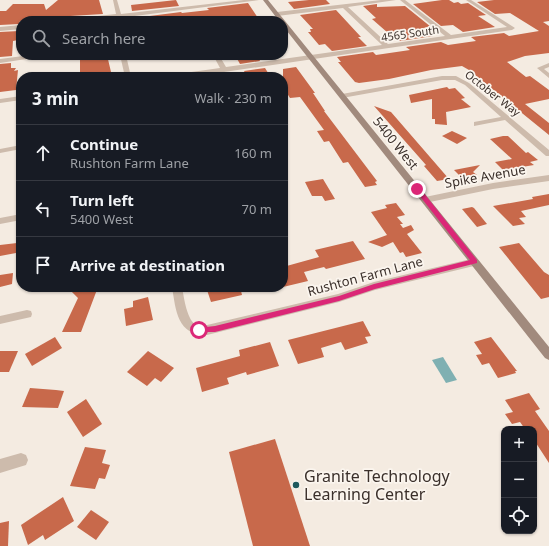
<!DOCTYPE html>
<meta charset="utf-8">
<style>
:root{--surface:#171b24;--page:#242831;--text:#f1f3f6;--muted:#9ea1a6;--line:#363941}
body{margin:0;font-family:"Noto Sans",sans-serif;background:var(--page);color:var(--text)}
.controls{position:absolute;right:12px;bottom:12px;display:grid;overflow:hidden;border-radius:8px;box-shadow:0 1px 3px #0004}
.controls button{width:36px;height:36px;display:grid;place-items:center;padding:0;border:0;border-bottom:1px solid var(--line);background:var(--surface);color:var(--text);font:20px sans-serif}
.stop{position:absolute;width:12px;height:12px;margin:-9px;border:3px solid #db2777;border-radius:50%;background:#fff}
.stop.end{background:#db2777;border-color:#fff;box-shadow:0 1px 4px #0008}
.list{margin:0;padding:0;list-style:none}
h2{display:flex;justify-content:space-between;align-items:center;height:52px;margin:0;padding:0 16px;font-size:17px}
h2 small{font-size:13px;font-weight:400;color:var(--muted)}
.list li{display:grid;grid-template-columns:26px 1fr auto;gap:12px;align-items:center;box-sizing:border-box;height:56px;padding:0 16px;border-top:1px solid var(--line)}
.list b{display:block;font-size:15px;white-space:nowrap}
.list p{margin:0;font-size:13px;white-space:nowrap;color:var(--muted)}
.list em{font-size:13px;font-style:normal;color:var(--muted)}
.icon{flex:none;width:22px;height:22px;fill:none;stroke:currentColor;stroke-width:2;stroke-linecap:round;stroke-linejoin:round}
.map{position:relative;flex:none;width:549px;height:546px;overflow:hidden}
.search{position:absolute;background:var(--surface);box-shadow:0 1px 3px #0004;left:16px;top:16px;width:272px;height:44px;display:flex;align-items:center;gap:10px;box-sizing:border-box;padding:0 14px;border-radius:16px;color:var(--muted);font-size:15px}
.panel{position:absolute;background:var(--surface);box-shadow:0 1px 3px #0004;left:16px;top:72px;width:272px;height:220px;border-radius:16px}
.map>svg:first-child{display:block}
.water{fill:#7fb0b2}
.building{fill:#c8694b}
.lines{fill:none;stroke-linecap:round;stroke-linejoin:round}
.street{fill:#cdbbac;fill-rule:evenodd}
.secondary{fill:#a18a7d;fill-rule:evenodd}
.route{fill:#db2777}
.poi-dot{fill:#1f5a5e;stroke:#fbf5ee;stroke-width:1.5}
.labels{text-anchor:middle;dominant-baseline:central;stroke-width:3.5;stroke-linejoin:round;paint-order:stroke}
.far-street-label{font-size:11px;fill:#3b302b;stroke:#fbf5ee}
.street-label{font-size:13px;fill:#3b302b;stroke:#fbf5ee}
.near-poi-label{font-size:16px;fill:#3b302b;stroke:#fbf5ee;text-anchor:start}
</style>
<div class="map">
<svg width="549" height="546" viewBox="0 0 549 546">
<rect width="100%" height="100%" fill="#f4ebe1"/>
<path class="water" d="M443 357 457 380 446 383 432 360Z"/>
<g class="building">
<path d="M58 0H99L103 14 54 17 20 21 19 24 0 25V11H6L13 4H44L46 10Z"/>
<path d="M176 0 179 6 132 11 131 5Z"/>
<path d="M309 0H326L330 4 294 9 288 2Z"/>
<path d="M442 0H449L454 3 458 2 461 4 468 3 486 15 478 16 495 27 463 32 453 25 441 26 413 4Z"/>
<path d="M494 0H549V21L543 22 549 26V53L525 56 507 62 526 77 530 76 549 90V99L525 104 549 123V135L469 70 462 66 431 70 389 79 359 83 355 82 338 62H341L337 57 373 52 376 55 410 50 406 47 441 42 448 45 476 41 471 37 504 33 509 36 539 31 510 13 495 14 477 2Z"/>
<path d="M248 3 260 21H135L134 18 181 12 182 13 209 10 207 8Z"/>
<path d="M377 4V7L405 6 431 27 423 28 433 36 400 41 391 33H388L372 19 376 18 363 6Z"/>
<path d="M336 10 361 37H358L367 46 332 51 325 44 319 45 308 32H311L310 29H313L300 15Z"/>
<path d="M19 31 18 40 13 41 12 56 0 57V32Z"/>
<path d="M80 55H107L111 72H107L108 77H80Z"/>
<path d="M235 55H257L260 61 240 64Z"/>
<path d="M11 63V68H16L14 71 18 70 16 90 0 92V64Z"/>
<path d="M296 67 315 93H313L325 111H324L377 181 375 182 377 185 365 187 348 162 343 163 329 141 324 142 317 131 324 130 300 97 290 98 283 87V69Z"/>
<path d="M265 68 270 76 247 77 244 71Z"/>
<path d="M447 87 449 89 455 88 465 98 461 99 471 107 446 112 447 125 435 124V119H432V99L411 103 409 95Z"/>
<path d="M374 106 391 112 449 179 437 181 424 166 426 165Z"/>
<path d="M452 131 467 138 457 144 442 136Z"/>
<path d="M503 136H508L526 153 528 152 538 160 530 162 534 165 503 170 495 162 512 159 490 139Z"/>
<path d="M480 165 473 172 477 175 462 178 454 170Z"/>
<path d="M323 179 335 199 325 201 322 196H312L305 182Z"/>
<path d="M549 194V205L521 211 526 217 519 218 525 224 513 226 493 206 533 199 532 197Z"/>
<path d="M396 203 405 215 397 217 403 224H400L403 228 411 225 414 230 407 234 422 253 406 257 403 252 400 253 393 242 382 247 368 242 387 235 371 212 387 208 385 205Z"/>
<path d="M472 207 474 208 487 224 477 227 462 209Z"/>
<path d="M353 241 365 259 326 269 324 267 304 272 308 281 283 287V267L319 257 315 250Z"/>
<path d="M17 243 16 253 0 256V245Z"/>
<path d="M519 243 544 272 549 275V297L541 299 499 247Z"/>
<path d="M13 273 12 284 0 287V275Z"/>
<path d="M67 287H98L81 332H62L78 298Z"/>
<path d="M206 287H240L242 295 211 302Z"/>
<path d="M148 297 153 320 126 326 124 309 133 307V301Z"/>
<path d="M363 321 371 336 365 337 368 343 345 350 341 342 321 348 324 357 298 364 288 340Z"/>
<path d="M55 337 62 348 32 366 25 354Z"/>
<path d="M491 337 517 371H515L516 373 498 378 489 363 482 365 476 355 482 354 474 342Z"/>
<path d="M270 342 279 366 247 375 246 372 227 378 229 384 202 392 196 368 240 356 239 350Z"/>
<path d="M0 351H18L9 372H0Z"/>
<path d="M148 351 174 368 161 382 155 378 147 386 127 372Z"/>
<path d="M30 388 56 390 64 391 58 408 22 407Z"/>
<path d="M529 393 540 409 535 411 549 431V463L534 440V429H525L520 422 512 424 505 414 513 412 505 400Z"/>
<path d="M86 399 102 424 83 437 67 412Z"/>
<path d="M275 439 310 546H253L229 452Z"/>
<path d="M85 447 106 450 102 463 110 465 105 479 99 478 95 489 70 486Z"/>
<path d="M63 497 74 521 45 540 43 535 28 545 21 525Z"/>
<path d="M91 510 109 522 96 540 77 527Z"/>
<path d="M9 521 8 546H0V523Z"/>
</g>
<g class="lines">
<g class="street">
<path d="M113 0H117L121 14 244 0H259L119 18 67 21 70 19 116 14Z"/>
<path d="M381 0H396L348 7 388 44 445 36 400 0H405L451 35 507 27 466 0H471L515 28 512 30 224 72 183 77H167L170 75 220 68 213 55H219L226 67 382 45 343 8 277 16 274 14 277 12Z"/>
<path d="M21 25V29L0 31V27Z"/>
<path d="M31 55 34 57 33 58 0 63V59Z"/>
<path d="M120 55H126L131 77H125Z"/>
<path d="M549 63V67L544 69 549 73V78L537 68Z"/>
<path d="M442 76H456L469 83 549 150V156H546L505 120 474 126V122L501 117 465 85 455 80H442L342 98 339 96 342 94Z"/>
<path d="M21 96V100L0 103V99Z"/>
<path d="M21 145V149L0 153V149Z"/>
<path d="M549 175V181L493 189 425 203 421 200 425 197 493 183Z"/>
<path d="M21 214V220L0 224V218Z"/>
<path d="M475 258 480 262 478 265 375 290 339 302 207 335C177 335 176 311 172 287H182C184 297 187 322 197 325 200 326 204 326 207 325L338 294 374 282Z"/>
<path d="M27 310 31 311 32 314 31 317 0 324V316Z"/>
<path d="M21 453 26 455 28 460 26 465 0 473V459Z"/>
</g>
<path class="secondary" d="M263 0H268L285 21 549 347V360L545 358 283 26V21H279Z"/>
</g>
<path class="route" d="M415 187H419L477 260V263L375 289 339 301 215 332H197V328L215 326 339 296 374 284 470 260 415 190Z"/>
<circle class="poi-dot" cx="296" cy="485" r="4"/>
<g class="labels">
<g class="far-street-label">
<text transform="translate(410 33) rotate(-8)">4565 South</text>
<text transform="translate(493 93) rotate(38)">October Way</text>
</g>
<g class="street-label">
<text transform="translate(396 143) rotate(51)">5400 West</text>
<text transform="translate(485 176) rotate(-10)">Spike Avenue</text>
<text transform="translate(365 276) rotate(-15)">Rushton Farm Lane</text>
</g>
<g class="near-poi-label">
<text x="304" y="476">Granite Technology<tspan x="304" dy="18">Learning Center</tspan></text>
</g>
</g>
</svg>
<div class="controls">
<button>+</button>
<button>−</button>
<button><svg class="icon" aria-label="locate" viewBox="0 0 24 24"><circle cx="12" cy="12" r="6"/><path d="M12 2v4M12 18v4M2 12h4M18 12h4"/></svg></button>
</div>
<div class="stop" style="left:199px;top:330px"></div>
<div class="stop end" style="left:417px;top:189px"></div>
<div class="search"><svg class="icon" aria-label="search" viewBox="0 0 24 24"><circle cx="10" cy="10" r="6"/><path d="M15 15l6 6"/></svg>Search here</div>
<section class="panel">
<h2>3 min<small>Walk · 230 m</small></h2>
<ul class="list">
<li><svg class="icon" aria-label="ahead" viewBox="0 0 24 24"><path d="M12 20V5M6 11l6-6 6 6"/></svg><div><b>Continue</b><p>Rushton Farm Lane</p></div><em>160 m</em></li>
<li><svg class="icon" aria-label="left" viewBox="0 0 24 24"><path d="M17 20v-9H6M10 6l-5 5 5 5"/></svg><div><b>Turn left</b><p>5400 West</p></div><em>70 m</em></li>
<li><svg class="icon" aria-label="arrive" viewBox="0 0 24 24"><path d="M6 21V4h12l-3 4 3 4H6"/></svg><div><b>Arrive at destination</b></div></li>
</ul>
</section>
</div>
